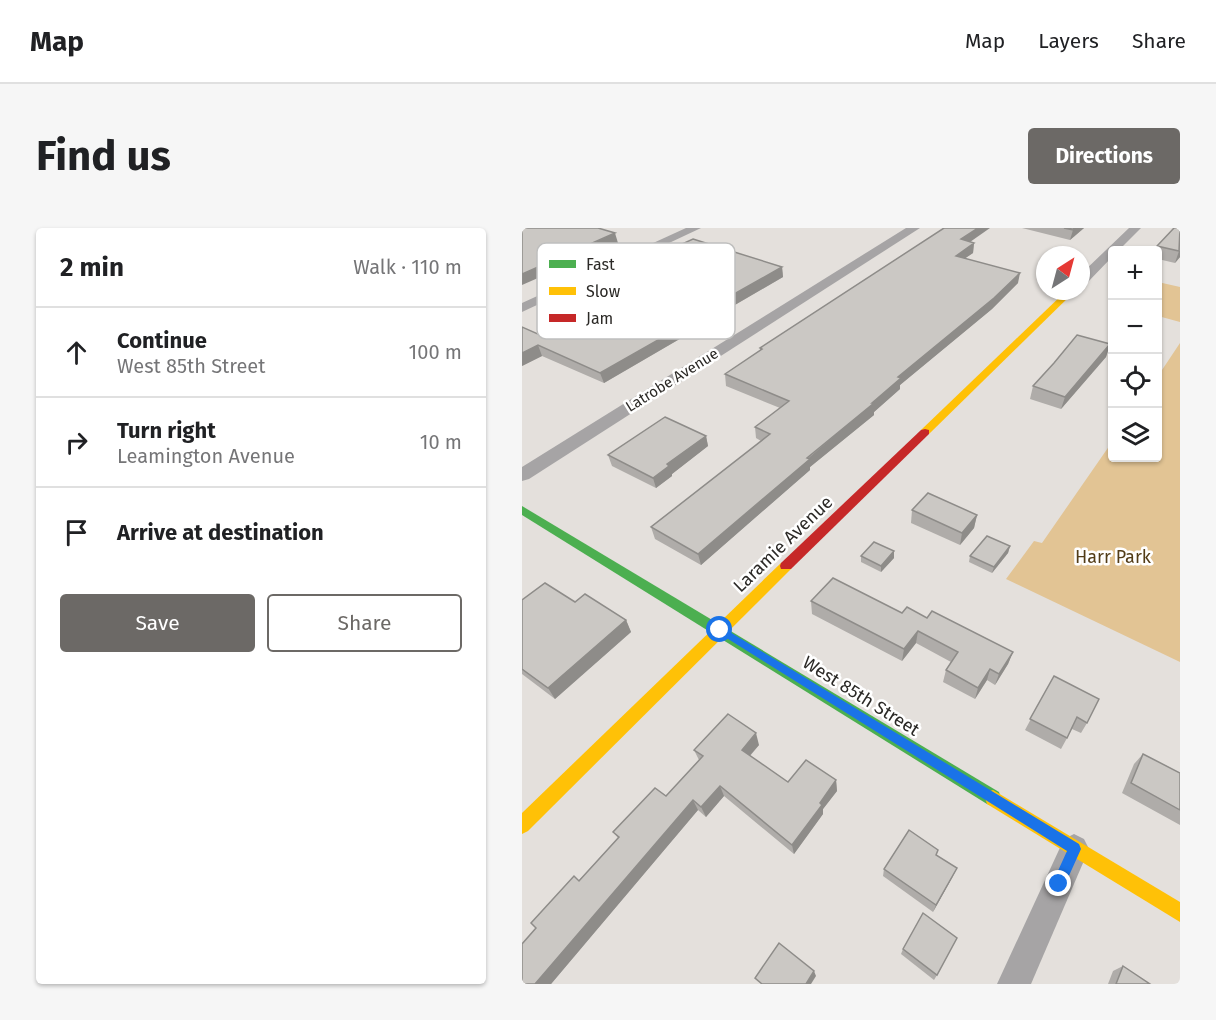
<!DOCTYPE html>
<meta charset="utf-8">
<style>
:root{--surface:#fff;--page:#f6f6f6;--text:#202124;--muted:#757577;--line:#e0e0e0;--accent:#6c6966}
body{margin:0;font-family:"Fira Sans",sans-serif;background:var(--page);color:var(--text)}
.controls{position:absolute;right:18px;top:18px;display:grid;overflow:hidden;border-radius:6px;box-shadow:0 2px 4px #0004}
.controls button{width:54px;height:54px;display:grid;place-items:center;padding:0;border:0;border-bottom:2px solid var(--line);background:var(--surface);color:var(--text);font:30px sans-serif}
.compass{position:absolute;left:514px;top:18px;width:54px;height:54px;border-radius:50%;background:var(--surface);box-shadow:0 2px 4px #0004;rotate:36deg}
.stop{position:absolute;width:18px;height:18px;margin:-14px;border:4px solid #1a73e8;border-radius:50%;background:#fff}
.stop.end{background:#1a73e8;border-color:#fff;box-shadow:0 2px 6px #0008}
.list{margin:0;padding:0;list-style:none}
h2{display:flex;justify-content:space-between;align-items:center;height:78px;margin:0;padding:0 24px;font-size:26px}
h2 small{font-size:20px;font-weight:400;color:var(--muted)}
.list li{display:grid;grid-template-columns:39px 1fr auto;gap:18px;align-items:center;box-sizing:border-box;height:90px;padding:0 24px;border-top:2px solid var(--line)}
.list b{display:block;font-size:22px;white-space:nowrap}
.list p{margin:0;font-size:20px;white-space:nowrap;color:var(--muted)}
.list em{font-size:20px;font-style:normal;color:var(--muted)}
.actions{display:flex;gap:12px;padding:18px 24px}
.actions a{flex:1;padding:14px 0;border:2px solid var(--accent);border-radius:6px;text-align:center;font-size:21px;color:var(--accent)}
.actions .main{background:var(--accent);color:#fff}
.icon{flex:none;width:33px;height:33px;fill:none;stroke:currentColor;stroke-width:2;stroke-linecap:round;stroke-linejoin:round}
.map{position:relative;flex:none;width:658px;height:756px;overflow:hidden;border-radius:6px}
header{display:flex;align-items:center;gap:36px;box-sizing:border-box;height:84px;padding:0 30px;background:var(--surface);border-bottom:2px solid var(--line)}
header strong{font-size:28px}
nav{display:flex;gap:33px;margin-inline-start:auto;font-size:21px}
.intro{display:flex;align-items:center;justify-content:space-between;box-sizing:border-box;height:144px;padding:0 36px}
h1{margin:0;font-size:42px}
.button{padding:15px 27px;border-radius:6px;background:var(--accent);color:#fff;font-size:21px;font-weight:700}
main{display:flex;gap:36px;padding:0 36px}
aside{flex:1;background:var(--surface);border-radius:6px;box-shadow:0 2px 4px #0004}
.map>svg:first-child{display:block}
.green{fill:#e2c494}
.lines{fill:none;stroke-linecap:round;stroke-linejoin:round}
.street{fill:#a6a4a5;fill-rule:evenodd}
.fast{fill:#4caf50;fill-rule:evenodd}
.slow{fill:#ffc107;fill-rule:evenodd}
.jam{fill:#c62828;fill-rule:evenodd}
.wall{fill:#afaca9}
.shaded-wall{fill:#8e8c89}
.building{fill:#cbc8c4;stroke:#8e8c89;stroke-width:1.5}
.route{fill:#1a73e8}
.labels{text-anchor:middle;dominant-baseline:central;stroke-width:5;stroke-linejoin:round;paint-order:stroke}
.far-street-label{font-size:15px;fill:#2b2926;stroke:#fff}
.street-label{font-size:18px;fill:#2b2926;stroke:#fff}
.park-label{font-size:18px;fill:#523c17;stroke:#fff}
.key{fill:#fff;stroke:#bfbfbe;stroke-width:1.5}
.key-label{font-size:16px;fill:#2b2926}
</style>
<header>
<strong>Map</strong>
<nav><a>Map</a><a>Layers</a><a>Share</a></nav>
</header>
<div class="intro"><h1>Find us</h1><a class="button">Directions</a></div>
<main>
<aside>
<h2>2 min<small>Walk · 110 m</small></h2>
<ul class="list">
<li><svg class="icon" aria-label="ahead" viewBox="0 0 24 24"><path d="M12 20V5M6 11l6-6 6 6"/></svg><div><b>Continue</b><p>West 85th Street</p></div><em>100 m</em></li>
<li><svg class="icon" aria-label="right" viewBox="0 0 24 24"><path d="M7 20v-9h11M14 6l5 5-5 5"/></svg><div><b>Turn right</b><p>Leamington Avenue</p></div><em>10 m</em></li>
<li><svg class="icon" aria-label="arrive" viewBox="0 0 24 24"><path d="M6 21V4h12l-3 4 3 4H6"/></svg><div><b>Arrive at destination</b></div></li>
</ul>
<div class="actions"><a class="main">Save</a><a>Share</a></div>
</aside>
<div class="map">
<svg width="658" height="756" viewBox="0 0 658 756">
<rect width="100%" height="100%" fill="#e4e0dc"/>
<g class="green">
<path d="M636 54 658 59V94L636 88Z"/>
<path d="M658 115V434L484 351 512 313 520 315 590 214V230H636V148Z"/>
</g>
<g class="lines">
<g class="street">
<path d="M164 0H179L0 84V75Z"/>
<path d="M384 0H398L7 251 0 253V239Z"/>
<path d="M607 0H619L597 22H590V29L564 56 559 57V46Z"/>
<path d="M552 606 562 611 567 621 509 756H475L542 611Z"/>
</g>
<path class="fast" d="M0 278 477 564 479 570 477 576 471 578 465 576 0 287Z"/>
<g class="slow">
<path d="M544 63H553L407 206H399V202Z"/>
<path d="M264 333 270 338 269 341 6 603 0 606V585L259 335Z"/>
<path d="M471 562 658 674V694L465 576 463 570 465 564Z"/>
</g>
<path class="jam" d="M403 201 407 202V206L269 341H259L258 338 259 335 399 202Z"/>
</g>
<g class="wall">
<path d="M500 0H562L548 12Z"/>
<path d="M658 0V29L653 35 636 31V22H633L635 18Z"/>
<path d="M449 14 452 15 451 25 443 30 496 55 470 81 378 157V161L352 184V187L288 239V242L179 337 133 311 129 299 239 213 234 210 233 199 258 180 204 158 203 146 238 123V120Z"/>
<path d="M260 39 261 49 199 85 108 52 105 41Z"/>
<path d="M41 74 159 99 161 109 82 155 20 128 0 138 18 107 56 88 44 84Z"/>
<path d="M588 116 584 129 539 181 508 171 511 158Z"/>
<path d="M184 208 186 218 150 246V248L134 260 90 238 86 227Z"/>
<path d="M390 282 455 287 452 300 438 317 389 295Z"/>
<path d="M488 318 486 325 470 345 447 334 448 328Z"/>
<path d="M372 323V330L359 344 339 334V328Z"/>
<path d="M0 372 53 374 104 392 109 404 33 471 0 446Z"/>
<path d="M289 373 405 390 491 424 486 436 473 457 465 452 453 471 421 454 424 442 429 434 394 415 380 433 290 386Z"/>
<path d="M532 448 565 495 559 505 550 501 539 521 503 502Z"/>
<path d="M237 517 228 528 266 554 314 552 315 563 301 581V586L272 626 202 568 184 589 176 582 29 756H0L57 652 96 610 91 604 144 568 177 532 172 522Z"/>
<path d="M621 526 658 545V597L600 565 612 536Z"/>
<path d="M415 627 431 648 411 684 361 648 362 641Z"/>
<path d="M381 721 415 747 412 752 379 726Z"/>
<path d="M601 738 628 756H586L591 743Z"/>
</g>
<g class="shaded-wall">
<path d="M456 0H468L438 21 439 11Z"/>
<path d="M553 0H562L548 12 551 2Z"/>
<path d="M93 5 96 15 0 57V46Z"/>
<path d="M452 15 451 25 432 38 434 28Z"/>
<path d="M657 23H658V29L653 35Z"/>
<path d="M260 39 261 49 199 85 198 74Z"/>
<path d="M498 45 496 55 470 81 378 157V161L352 184V187L288 239V242L179 337 176 326 350 175 376 149Z"/>
<path d="M159 99 161 109 82 155 78 145Z"/>
<path d="M588 116 584 129 539 181 543 169Z"/>
<path d="M16 117 20 128 0 138V125Z"/>
<path d="M184 208 186 218 150 246V248L134 260 131 250 145 236Z"/>
<path d="M455 287 452 300 438 317 440 305Z"/>
<path d="M488 318 486 325 470 345 472 339Z"/>
<path d="M372 323V330L359 344V338Z"/>
<path d="M104 392 109 404 33 471 26 460Z"/>
<path d="M396 403 394 415 380 433 382 421Z"/>
<path d="M491 424 486 436 473 457 477 446Z"/>
<path d="M468 441 465 452 453 471 456 460Z"/>
<path d="M234 505 237 517 223 533 220 522Z"/>
<path d="M314 552 315 563 301 581V586L272 626 270 617 298 575Z"/>
<path d="M198 558 202 568 184 589 179 579Z"/>
<path d="M171 572 176 582 29 756H13Z"/>
<path d="M435 640 431 648 411 684 414 677Z"/>
<path d="M292 743 294 748 289 756H284Z"/>
</g>
<g class="building">
<path d="M0 0H76L93 5 0 46Z"/>
<path d="M422 0H456L439 11 452 15 434 28 498 45 472 70 376 149 379 150 350 175H352L285 230 288 231 176 326 129 299 248 206 233 199 267 173 203 146 240 121 238 120Z"/>
<path d="M542 0H553L551 2Z"/>
<path d="M652 0H658L657 23 635 18Z"/>
<path d="M171 11 260 39 198 74 105 41Z"/>
<path d="M66 62 159 99 78 145 16 117 0 125V99L18 107 66 84 41 74Z"/>
<path d="M555 107 588 116 543 169 511 158 532 135Z"/>
<path d="M143 189 184 208 145 236 147 238 131 250 86 227Z"/>
<path d="M406 265 455 287 440 305 390 282Z"/>
<path d="M465 308 488 318 472 339 448 328Z"/>
<path d="M352 314 372 323 359 338 339 328Z"/>
<path d="M311 350 380 385 385 379 405 390 410 383 491 424 477 446 468 441 456 460 424 442 436 424 396 403 382 421 289 373Z"/>
<path d="M23 355 53 374 63 366 104 392 26 460 0 441V372Z"/>
<path d="M532 448 577 471 565 495 555 489 545 510 508 491Z"/>
<path d="M206 486 234 505 220 522 266 554 284 532 314 552 298 575 300 577 270 617 198 558 179 579 171 572 13 756H0V716L14 700 9 695 52 648 57 653 97 609 91 604 133 560 144 568 181 528 172 522Z"/>
<path d="M621 526 658 545V582L609 555Z"/>
<path d="M387 602 416 622 414 627 435 640 414 677 362 641Z"/>
<path d="M401 685 435 710 415 747 381 721Z"/>
<path d="M257 715 292 743 284 756H240L233 750Z"/>
<path d="M601 738 628 756H594Z"/>
</g>
<path class="route" d="M198 398 557 616 559 621 541 661 537 663 532 661 530 656 545 623 195 404V399Z"/>
<g class="labels">
<g class="far-street-label">
<text transform="translate(150 152) rotate(-32)">Latrobe Avenue</text>
</g>
<g class="street-label">
<text transform="translate(261 316) rotate(-44)">Laramie Avenue</text>
<text transform="translate(339 468) rotate(32)">West 85th Street</text>
</g>
<g class="park-label">
<text x="591" y="329">Harr Park</text>
</g>
</g>
<rect x="15" y="15" width="198" height="96" rx="9" class="key"/>
<rect x="27" y="32" width="27" height="8" fill="#4caf50"/>
<rect x="27" y="59" width="27" height="8" fill="#ffc107"/>
<rect x="27" y="86" width="27" height="8" fill="#c62828"/>
<g class="key-label">
<text x="64" y="42">Fast</text>
<text x="64" y="69">Slow</text>
<text x="64" y="96">Jam</text>
</g>
</svg>
<div class="controls">
<button>+</button>
<button>−</button>
<button><svg class="icon" aria-label="locate" viewBox="0 0 24 24"><circle cx="12" cy="12" r="6"/><path d="M12 2v4M12 18v4M2 12h4M18 12h4"/></svg></button>
<button><svg class="icon" aria-label="layers" viewBox="0 0 24 24"><path d="M12 4l9 5-9 5-9-5zM3 14l9 5 9-5"/></svg></button>
</div>
<svg class="compass" viewBox="-18 -18 36 36"><path d="M0-13l5 13h-10z" fill="#e53935"/><path d="M0 13l5-13h-10z" fill="#757577"/></svg>
<div class="stop" style="left:198px;top:402px"></div>
<div class="stop end" style="left:537px;top:656px"></div>
</div>
</main>
